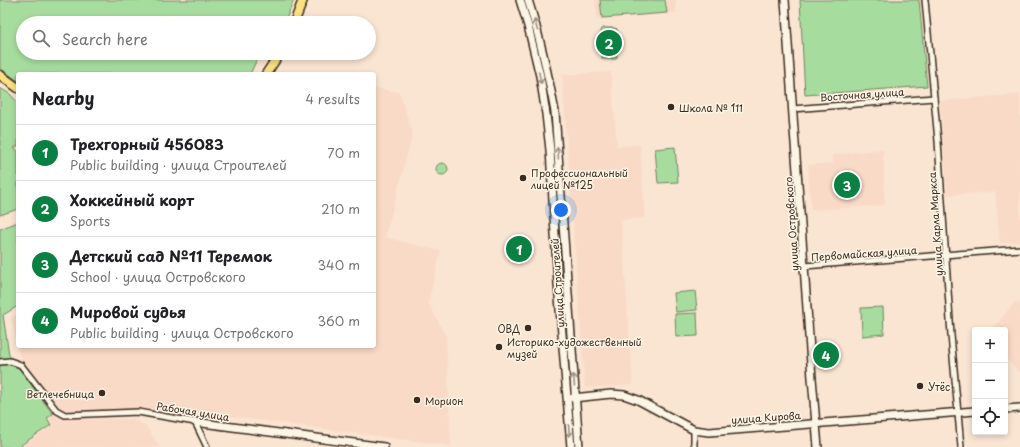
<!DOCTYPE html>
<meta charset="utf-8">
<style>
:root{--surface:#fff;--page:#f2f2f2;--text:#202124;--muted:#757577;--line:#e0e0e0;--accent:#0b8043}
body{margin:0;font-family:"Playpen Sans",sans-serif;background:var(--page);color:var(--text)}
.controls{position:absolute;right:12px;bottom:12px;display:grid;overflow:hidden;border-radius:4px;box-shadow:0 2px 6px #0003}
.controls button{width:36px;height:36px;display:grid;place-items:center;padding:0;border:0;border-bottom:1px solid var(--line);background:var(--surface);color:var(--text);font:20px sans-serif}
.you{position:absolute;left:561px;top:210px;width:14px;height:14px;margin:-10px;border:3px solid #fff;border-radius:50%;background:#1a73e8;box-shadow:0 0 0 6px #1a73e833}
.badge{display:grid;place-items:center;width:26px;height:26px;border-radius:50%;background:var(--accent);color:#fff;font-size:13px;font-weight:700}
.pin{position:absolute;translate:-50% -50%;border:2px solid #fff;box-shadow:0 1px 4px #0006}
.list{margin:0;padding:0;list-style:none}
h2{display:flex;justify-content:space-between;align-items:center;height:52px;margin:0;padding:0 16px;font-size:17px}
h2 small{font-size:13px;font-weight:400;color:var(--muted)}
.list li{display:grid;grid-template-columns:26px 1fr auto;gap:12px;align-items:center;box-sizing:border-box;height:56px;padding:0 16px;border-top:1px solid var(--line)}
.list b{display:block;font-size:15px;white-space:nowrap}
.list p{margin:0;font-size:13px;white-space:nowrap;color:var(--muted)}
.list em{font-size:13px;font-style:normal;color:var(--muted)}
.icon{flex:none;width:22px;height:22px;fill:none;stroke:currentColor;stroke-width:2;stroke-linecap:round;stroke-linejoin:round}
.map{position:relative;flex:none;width:1020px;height:447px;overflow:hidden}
.search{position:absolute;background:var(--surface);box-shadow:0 2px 6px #0003;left:16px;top:16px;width:360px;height:44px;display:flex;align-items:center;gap:10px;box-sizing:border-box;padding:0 14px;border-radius:22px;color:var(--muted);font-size:15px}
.panel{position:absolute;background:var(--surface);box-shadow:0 2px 6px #0003;left:16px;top:72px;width:360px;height:276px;border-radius:4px}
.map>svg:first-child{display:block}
.built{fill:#f9dac6}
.green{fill:#a7dc9f;stroke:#71835e}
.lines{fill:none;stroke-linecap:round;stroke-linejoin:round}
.street-casing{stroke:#3b2a1e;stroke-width:8}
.secondary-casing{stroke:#3b2a1e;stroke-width:10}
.primary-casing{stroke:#3b2a1e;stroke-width:11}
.street{stroke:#fcf5e5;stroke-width:5}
.secondary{stroke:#fcf5e5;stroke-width:7}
.primary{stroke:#f9e181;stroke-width:8}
.oneway{stroke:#9c9082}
.poi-dot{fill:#3b2a1e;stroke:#fcf5e5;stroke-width:1.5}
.labels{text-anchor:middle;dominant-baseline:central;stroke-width:3;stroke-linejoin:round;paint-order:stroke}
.street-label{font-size:10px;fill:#3b2a1e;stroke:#fcf5e5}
.poi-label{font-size:10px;fill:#3b2a1e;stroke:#fcf5e5;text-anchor:start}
</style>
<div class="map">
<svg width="1020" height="447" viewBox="0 0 1020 447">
<rect width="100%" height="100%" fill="#fae5d3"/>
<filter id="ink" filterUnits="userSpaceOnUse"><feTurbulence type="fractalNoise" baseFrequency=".025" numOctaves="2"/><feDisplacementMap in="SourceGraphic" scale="8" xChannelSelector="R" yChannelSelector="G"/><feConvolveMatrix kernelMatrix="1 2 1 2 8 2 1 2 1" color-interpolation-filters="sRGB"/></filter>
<g filter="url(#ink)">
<g class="built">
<path d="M595 0H676V13L597 19Z"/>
<path d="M611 72 617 146 640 145 645 218 621 220 633 385 585 388 562 75Z"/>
<path d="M374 88 399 92 413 133 385 237 441 251 428 303 446 336 451 446 182 410 65 411 56 405 19 355 11 317 18 314V346H374Z"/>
<path d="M1020 94V242L1000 243 995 192 947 195 940 101Z"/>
<path d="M883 149 885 205 811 210 808 165 833 163 832 155Z"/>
<path d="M1014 303H1020V372H1018L1005 357V330H991Z"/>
<path d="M54 414 65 419H133L146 426 160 447H23L22 446 53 425 48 418Z"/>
</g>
<g class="green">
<path d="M0 0H294L286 19 282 23H23V53H260L250 74H18V81L0 68Z"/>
<path d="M600 0H665L667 13 602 18Z"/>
<path d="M800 0H919L927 86 805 95Z"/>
<path d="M603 28H614L617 29V57L616 59H604L602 58 601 30Z"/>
<path d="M0 88 10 94 18 103V146L14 148 18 151V209L0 215Z"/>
<path d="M675 147 678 182 658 183 655 149Z"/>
<circle cx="442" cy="169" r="6"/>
<path d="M18 222V306L3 315 9 355 53 414 47 418 51 425 21 445V447H0V229Z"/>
<path d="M695 291 697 310 676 312 674 293Z"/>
<path d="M883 307 884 334 862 336 861 308Z"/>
<path d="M697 313 698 336 676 337 675 314Z"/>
</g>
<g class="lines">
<g class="street-casing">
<g id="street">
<path d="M925 0 938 141 951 335 961 447"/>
<path d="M792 109 934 98"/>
<path d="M804 266 1020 249"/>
<path d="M0 362 10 361 21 365 56 410 65 415 138 412 195 422 207 447"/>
<path d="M694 447V430"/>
</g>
</g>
<g class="secondary-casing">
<g id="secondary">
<path d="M520 0 528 26 540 76 546 114 550 150 558 284 571 447"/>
<path d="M528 0C540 37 548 74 555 112L579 447"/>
<path d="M785 0 793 116 804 266 812 378 818 447"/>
<path d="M573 398 611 394 624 395 638 400 694 430 709 432 975 411"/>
<path d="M1005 409 1020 408"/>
<path d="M195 422 384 447"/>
</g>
</g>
<g class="primary-casing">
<g id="primary">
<path d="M294 23 303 0"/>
<path d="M266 74 280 53"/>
<path d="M0 75 18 88"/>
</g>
</g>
<use href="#street" class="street"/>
<use href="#secondary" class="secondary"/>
<use href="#primary" class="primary"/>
</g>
<defs><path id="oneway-shaft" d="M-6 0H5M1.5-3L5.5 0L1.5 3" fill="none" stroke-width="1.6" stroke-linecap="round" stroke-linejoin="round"/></defs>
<g class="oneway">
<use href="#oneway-shaft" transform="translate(536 25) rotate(-105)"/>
<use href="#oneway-shaft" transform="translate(540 78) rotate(78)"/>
<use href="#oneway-shaft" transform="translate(558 153) rotate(-94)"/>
<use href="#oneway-shaft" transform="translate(574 380) rotate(-94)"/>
<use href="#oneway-shaft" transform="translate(569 431) rotate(86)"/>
</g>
</g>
<g class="poi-dot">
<circle cx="671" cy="107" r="4"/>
<circle cx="523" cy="178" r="4"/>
<circle cx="528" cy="328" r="4"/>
<circle cx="499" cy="347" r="4"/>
<circle cx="920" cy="386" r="4"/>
<circle cx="102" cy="393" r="4"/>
<circle cx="417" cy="400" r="4"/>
</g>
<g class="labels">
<g class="street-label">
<text transform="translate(862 94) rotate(-4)">Восточная улица</text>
<text transform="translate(791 224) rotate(-94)">улица Островского</text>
<text transform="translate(935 224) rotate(-94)">улица Карла Маркса</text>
<text transform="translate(864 253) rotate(-4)">Первомайская улица</text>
<text transform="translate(557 283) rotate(-94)">улица Строителей</text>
<text transform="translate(193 411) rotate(9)">Рабочая улица</text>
<text transform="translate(766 417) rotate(-4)">улица Кирова</text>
</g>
<g class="poi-label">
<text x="679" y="107">Школа № 111</text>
<text x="531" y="172">Профессиональный<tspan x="531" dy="12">лицей №125</tspan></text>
<text x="520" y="328" text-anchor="end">ОВД</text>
<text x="507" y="341">Историко-художественный<tspan x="507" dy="12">музей</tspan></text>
<text x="928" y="386">Утёс</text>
<text x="94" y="393" text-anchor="end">Ветлечебница</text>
<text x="425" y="400">Морион</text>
</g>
</g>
</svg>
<div class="controls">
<button>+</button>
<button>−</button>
<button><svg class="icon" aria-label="locate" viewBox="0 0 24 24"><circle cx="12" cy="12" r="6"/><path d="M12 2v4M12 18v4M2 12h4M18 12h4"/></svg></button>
</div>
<div class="you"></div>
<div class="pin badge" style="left:519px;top:249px">1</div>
<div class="pin badge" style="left:609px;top:43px">2</div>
<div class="pin badge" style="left:847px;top:185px">3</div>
<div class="pin badge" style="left:826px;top:355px">4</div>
<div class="search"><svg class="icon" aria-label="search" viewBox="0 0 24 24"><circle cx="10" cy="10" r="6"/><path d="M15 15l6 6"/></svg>Search here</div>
<section class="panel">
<h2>Nearby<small>4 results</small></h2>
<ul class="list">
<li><span class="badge">1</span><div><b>Трехгорный 456083</b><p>Public building · улица Строителей</p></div><em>70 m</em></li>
<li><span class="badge">2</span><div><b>Хоккейный корт</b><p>Sports</p></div><em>210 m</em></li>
<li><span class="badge">3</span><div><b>Детский сад №11 Теремок</b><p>School · улица Островского</p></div><em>340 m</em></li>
<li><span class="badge">4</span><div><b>Мировой судья</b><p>Public building · улица Островского</p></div><em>360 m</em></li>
</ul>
</section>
</div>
